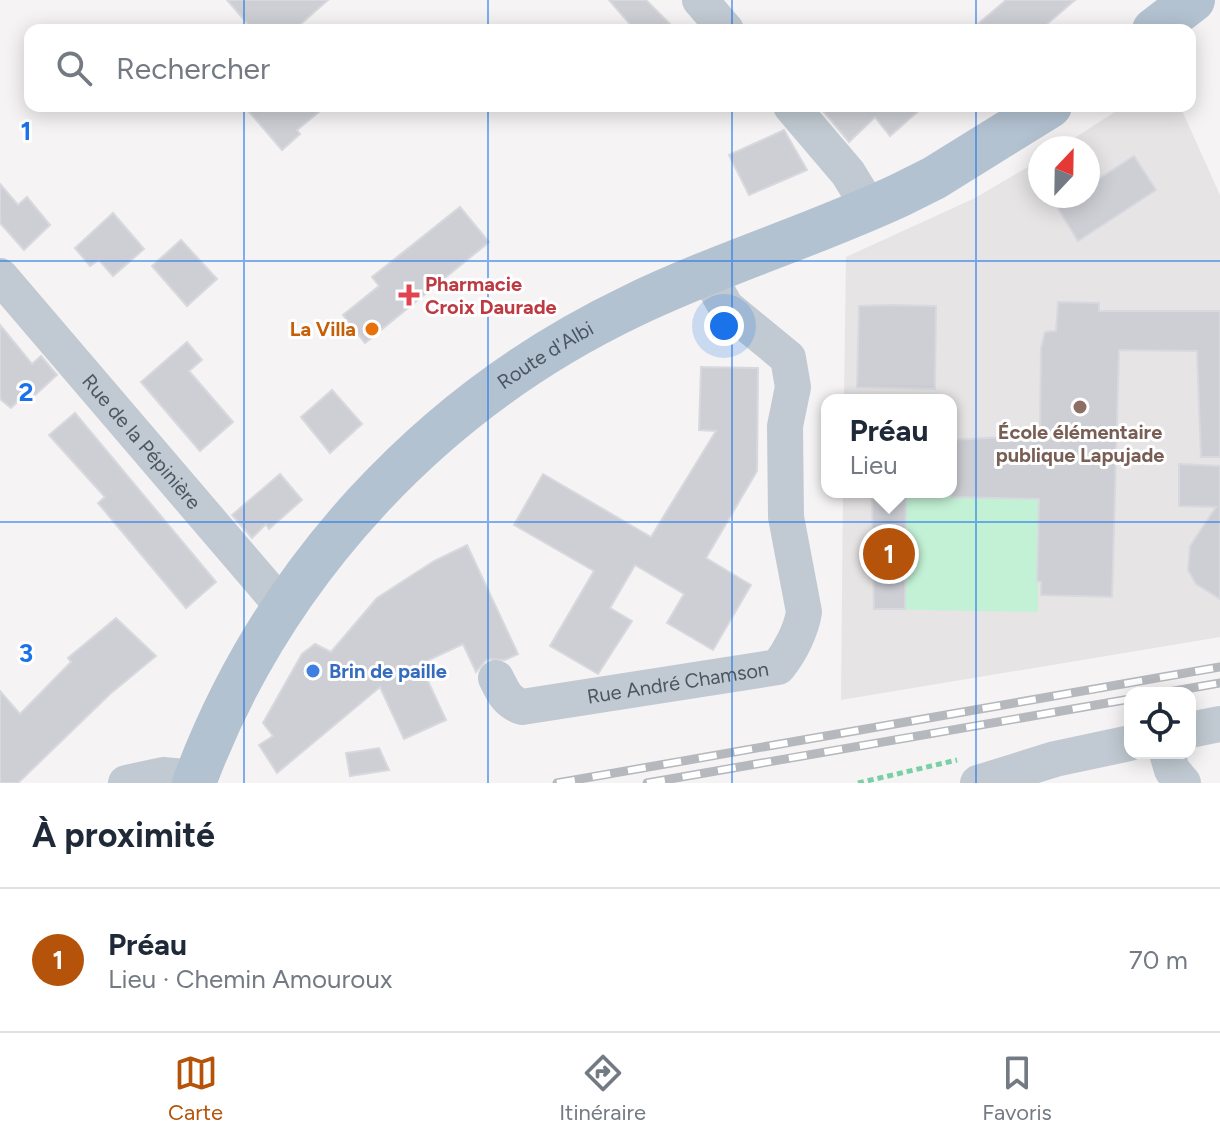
<!DOCTYPE html>
<html lang="fr">
<meta charset="utf-8">
<style>
:root{--surface:#fff;--page:#f2f2f3;--text:#1f2937;--muted:#747a83;--line:#e0e1e3;--accent:#b45309}
body{margin:0;font-family:Figtree,sans-serif;background:var(--page);color:var(--text)}
.controls{position:absolute;right:24px;bottom:24px;display:grid;overflow:hidden;border-radius:16px;box-shadow:0 4px 20px #0003}
.controls button{width:72px;height:72px;display:grid;place-items:center;padding:0;border:0;border-bottom:2px solid var(--line);background:var(--surface);color:var(--text);font:40px sans-serif}
.compass{position:absolute;left:1028px;top:136px;width:72px;height:72px;border-radius:50%;background:var(--surface);box-shadow:0 4px 20px #0003;rotate:22deg}
.you{position:absolute;left:724px;top:326px;width:28px;height:28px;margin:-20px;border:6px solid #fff;border-radius:50%;background:#1a73e8;box-shadow:0 0 0 12px #1a73e833}
.badge{display:grid;place-items:center;width:52px;height:52px;border-radius:50%;background:var(--accent);color:#fff;font-size:26px;font-weight:700}
.pin{position:absolute;translate:-50% -50%;border:4px solid #fff;box-shadow:0 2px 8px #0006}
.popup{position:absolute;left:821px;top:394px;width:136px;height:104px;box-sizing:border-box;display:grid;place-content:center;border-radius:16px;background:var(--surface);filter:drop-shadow(0 2px 6px #0005);font-size:26px;white-space:nowrap;color:var(--muted)}
.popup b{font-size:30px;color:var(--text)}
.popup::after{content:'';position:absolute;left:50%;top:100%;margin-left:-16px;border:16px solid transparent;border-top-color:var(--surface)}
.list{margin:0;padding:0;list-style:none}
h2{display:flex;justify-content:space-between;align-items:center;height:104px;margin:0;padding:0 32px;font-size:34px}
h2 small{font-size:26px;font-weight:400;color:var(--muted)}
.list li{display:grid;grid-template-columns:52px 1fr auto;gap:24px;align-items:center;box-sizing:border-box;height:144px;padding:0 32px;border-top:2px solid var(--line)}
.list b{display:block;font-size:30px;white-space:nowrap}
.list p{margin:0;font-size:26px;white-space:nowrap;color:var(--muted)}
.list em{font-size:26px;font-style:normal;color:var(--muted)}
.icon{flex:none;width:44px;height:44px;fill:none;stroke:currentColor;stroke-width:2;stroke-linecap:round;stroke-linejoin:round}
.map{position:relative;flex:none;width:1220px;height:783px;overflow:hidden}
.search{position:absolute;background:var(--surface);box-shadow:0 4px 20px #0003;left:24px;right:24px;top:24px;height:88px;display:flex;align-items:center;gap:20px;box-sizing:border-box;padding:0 28px;border-radius:16px;color:var(--muted);font-size:30px}
.sheet{height:248px;background:var(--surface)}
nav{display:flex;justify-content:space-around;align-items:center;box-sizing:border-box;height:112px;border-top:2px solid var(--line);background:var(--surface);font-size:22px;color:var(--muted)}
nav a{display:grid;justify-items:center;gap:4px}
nav .on{color:var(--accent)}
.map>svg:first-child{display:block}
.education{fill:#e6e4e5}
.green{fill:#c3f1d5}
.building{fill:#cdcfd5;stroke:#d7d9de;stroke-width:2}
.lines{fill:none;stroke-linecap:round;stroke-linejoin:round}
.path{stroke:#7ad0a6;stroke-width:5;stroke-dasharray:6 4;stroke-linecap:butt}
.minor{stroke:#c1cad2;stroke-width:36}
.major{stroke:#b3c2d1;stroke-width:44}
.rail-casing{stroke:#b5b8bd;stroke-width:9}
.rail{stroke:#fff;stroke-width:6;stroke-dasharray:18;stroke-linecap:butt}
.grid{fill:none;stroke:#1a73e8;stroke-width:2;stroke-opacity:0.55}
.health-dot{fill:#e0444e;stroke:#fff;stroke-width:3}
.food-dot{fill:#e8710a;stroke:#fff;stroke-width:3}
.education-dot{fill:#8d6e63;stroke:#fff;stroke-width:3}
.shop-dot{fill:#3f7fe0;stroke:#fff;stroke-width:3}
.labels{text-anchor:middle;dominant-baseline:central;stroke-width:6;stroke-linejoin:round;paint-order:stroke}
.health-label{font-size:20px;font-weight:bold;fill:#be3a42;stroke:#fff;text-anchor:start}
.food-label{font-size:20px;font-weight:bold;fill:#c56008;stroke:#fff;text-anchor:end}
.street-label{font-size:20px;fill:#4a5661;stroke:#fff}
.education-label{font-size:20px;font-weight:bold;fill:#785e54;stroke:#fff}
.shop-label{font-size:20px;font-weight:bold;fill:#366cbe;stroke:#fff;text-anchor:start}
.grid-label{font-size:26px;text-anchor:middle;font-weight:bold;fill:#1a73e8;stroke:#fff;stroke-width:6;stroke-linejoin:round;paint-order:stroke}
</style>
<div class="map">
<svg width="1220" height="783" viewBox="0 0 1220 783">
<rect width="100%" height="100%" fill="#f5f3f3"/>
<path class="education" d="M1124 106H1180L1220 195V637L841 700 843 492H951V400H844L846 257 975 198 1040 160V196H1088V148H1059Z"/>
<path class="green" d="M1039 476 1038 612 874 609 872 492H951Z"/>
<g class="building">
<path d="M227 0H328L294 30H253Z"/>
<path d="M609 0H646L676 30H635Z"/>
<path d="M1006 0H1075L1040 30H971Z"/>
<path d="M244 106H326L297 130 300 134 282 150Z"/>
<path d="M819 106H924L890 136 875 117 849 142Z"/>
<path d="M784 130 807 170 749 195 729 155Z"/>
<path d="M1134 156 1156 190 1078 241 1057 207 1073 196H1088V186Z"/>
<path d="M0 184 18 205 27 197 50 225 24 250 0 223Z"/>
<path d="M460 207 489 242 365 343 343 315 379 286 372 277Z"/>
<path d="M113 213 144 249 113 276 99 260 90 266 75 248Z"/>
<path d="M181 240 217 279 187 306 152 266Z"/>
<path d="M1058 302 1099 303V311H1220V457H1201L1197 351 1119 350 1112 597 1041 595V582L1037 581 1039 499 951 497V440L1040 435 1041 348 1045 332 1056 331Z"/>
<path d="M891 305 936 306 935 389 857 387 859 306Z"/>
<path d="M0 325 32 364 41 356 57 375 35 395 30 390 11 408 0 399Z"/>
<path d="M187 342 202 360 189 371 233 422 200 451 141 382Z"/>
<path d="M701 367 758 368 757 471 706 558 751 585 713 650 667 623 684 594 635 565 610 608 632 621 598 674 550 646 594 571 514 525 543 474 651 537 716 431 699 430Z"/>
<path d="M332 390 362 424 330 453 301 417Z"/>
<path d="M75 413 216 582 186 608 98 503 105 497 49 435Z"/>
<path d="M1179 464 1220 466V599L1196 584 1188 570 1190 546 1216 507 1179 506Z"/>
<path d="M280 474 302 500 269 529 266 524 252 538 232 515Z"/>
<path d="M872 492H906L905 609H874Z"/>
<path d="M467 545 518 654 505 660 487 659 476 672 463 644 420 664 446 720 404 739 380 687 277 773 259 745 273 736 263 723 302 654 315 644 331 652 377 598 434 561Z"/>
<path d="M116 618 156 656 110 694 18 783H0V691L20 714 71 662 68 658Z"/>
<path d="M379 748 389 770 350 776 346 753Z"/>
</g>
<g class="lines">
<path class="path" d="M858 783 957 760"/>
<g class="minor">
<path d="M700 0 726 30"/>
<path d="M791 106 848 173 870 209"/>
<path id="s1" d="M0 276 283 607"/>
<path id="s2" d="M496 678C503 692 507 702 522 707L778 667C790 652 801 631 804 612L786 517 785 426 793 387 788 358 726 307 708 275"/>
<path d="M1190 730 1220 724"/>
<path d="M1167 753 1172 770 1183 783"/>
<path d="M126 783 163 775 196 778"/>
<path d="M978 783 1055 759 1130 743"/>
</g>
<g class="major">
<path d="M1154 30 1193 0"/>
<path id="s3" d="M194 783C272 573 431 402 632 306 719 264 812 236 900 195L934 178 1050 106"/>
</g>
<g class="rail-casing">
<g id="rail">
<path d="M1163 693 1220 683"/>
<path d="M557 783 1220 667"/>
<path d="M647 783 1130 699"/>
</g>
</g>
<use href="#rail" class="rail"/>
</g>
<path class="grid" d="M244 0V30M488 0V30M732 0V30M976 0V30M244 106V783M488 106V783M732 106V783M976 106V783M0 261H1220M0 522H1220"/>
<path class="health-dot" d="M405 283h8v8h8v8h-8v8h-8v-8h-8v-8h8z"/>
<circle class="food-dot" cx="372" cy="329" r="8"/>
<circle class="education-dot" cx="1080" cy="407" r="8"/>
<circle class="shop-dot" cx="313" cy="671" r="8"/>
<g class="labels">
<g class="health-label">
<text x="425" y="284">Pharmacie<tspan x="425" dy="23">Croix Daurade</tspan></text>
</g>
<g class="food-label">
<text x="356" y="329">La Villa</text>
</g>
<g class="street-label">
<text stroke="none"><textPath href="#s3" startOffset="564">Route d'Albi</textPath></text>
<text stroke="none"><textPath href="#s1" startOffset="218">Rue de la Pépinière</textPath></text>
<text stroke="none"><textPath href="#s2" startOffset="198">Rue André Chamson</textPath></text>
</g>
<g class="education-label">
<text x="1080" y="432">École élémentaire<tspan x="1080" dy="23">publique Lapujade</tspan></text>
</g>
<g class="shop-label">
<text x="329" y="671">Brin de paille</text>
</g>
</g>
<g class="grid-label">
<text x="26" y="140">1</text>
<text x="26" y="401">2</text>
<text x="26" y="662">3</text>
</g>
</svg>
<div class="controls">
<button><svg class="icon" aria-label="locate" viewBox="0 0 24 24"><circle cx="12" cy="12" r="6"/><path d="M12 2v4M12 18v4M2 12h4M18 12h4"/></svg></button>
</div>
<svg class="compass" viewBox="-18 -18 36 36"><path d="M0-13l5 13h-10z" fill="#e53935"/><path d="M0 13l5-13h-10z" fill="#747a83"/></svg>
<div class="you"></div>
<div class="pin badge" style="left:889px;top:554px">1</div>
<div class="popup"><b>Préau</b>Lieu</div>
<div class="search"><svg class="icon" aria-label="search" viewBox="0 0 24 24"><circle cx="10" cy="10" r="6"/><path d="M15 15l6 6"/></svg>Rechercher</div>
</div>
<section class="sheet">
<h2>À proximité<small></small></h2>
<ul class="list">
<li><span class="badge">1</span><div><b>Préau</b><p>Lieu · Chemin Amouroux</p></div><em>70 m</em></li>
</ul>
</section>
<nav>
<a class="on"><svg class="icon" aria-label="map" viewBox="0 0 24 24"><path d="M3 6l6-2 6 2 6-2v14l-6 2-6-2-6 2zM9 4v14M15 6v14"/></svg>Carte</a>
<a><svg class="icon" aria-label="directions" viewBox="0 0 24 24"><path d="M12 3l9 9-9 9-9-9zM9 14v-3h6M13 9l2 2-2 2"/></svg>Itinéraire</a>
<a><svg class="icon" aria-label="saved" viewBox="0 0 24 24"><path d="M7 4h10v16l-5-4-5 4z"/></svg>Favoris</a>
</nav>
